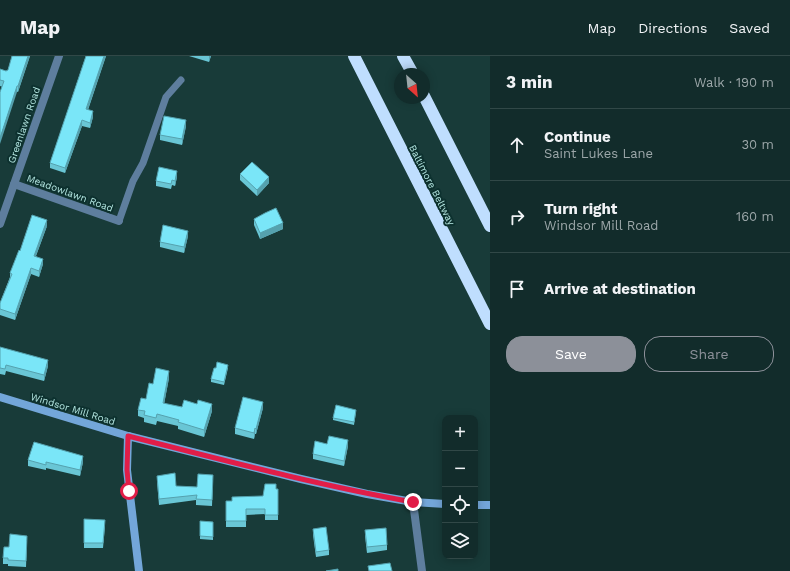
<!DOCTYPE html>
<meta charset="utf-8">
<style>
:root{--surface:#122c2b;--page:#1f3837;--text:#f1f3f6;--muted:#9ca7a9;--line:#314847;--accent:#8c9099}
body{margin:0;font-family:"Work Sans",sans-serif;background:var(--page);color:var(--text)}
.controls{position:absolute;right:12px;bottom:12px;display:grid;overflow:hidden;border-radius:8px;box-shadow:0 2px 10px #0003}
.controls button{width:36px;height:36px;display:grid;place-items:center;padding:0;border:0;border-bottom:1px solid var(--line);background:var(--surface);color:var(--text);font:20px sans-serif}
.compass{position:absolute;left:394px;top:12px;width:36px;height:36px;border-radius:50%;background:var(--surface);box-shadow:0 2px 10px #0003;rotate:153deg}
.stop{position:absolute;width:12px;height:12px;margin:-9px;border:3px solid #e11d48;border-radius:50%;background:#fff}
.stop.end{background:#e11d48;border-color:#fff;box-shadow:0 1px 4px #0008}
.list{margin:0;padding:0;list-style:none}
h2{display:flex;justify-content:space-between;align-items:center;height:52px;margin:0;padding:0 16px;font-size:17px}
h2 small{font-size:13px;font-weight:400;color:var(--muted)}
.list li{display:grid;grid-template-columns:26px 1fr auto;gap:12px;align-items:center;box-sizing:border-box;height:72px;padding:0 16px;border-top:1px solid var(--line)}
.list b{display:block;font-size:15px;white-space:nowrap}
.list p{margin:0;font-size:13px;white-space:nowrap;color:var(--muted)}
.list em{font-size:13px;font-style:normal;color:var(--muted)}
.actions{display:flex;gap:8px;padding:12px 16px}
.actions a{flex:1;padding:9px 0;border:1px solid var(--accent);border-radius:16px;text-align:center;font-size:14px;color:var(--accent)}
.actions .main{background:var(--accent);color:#fff}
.icon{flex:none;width:22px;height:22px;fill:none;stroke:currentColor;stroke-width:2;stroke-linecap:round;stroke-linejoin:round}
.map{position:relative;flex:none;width:490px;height:515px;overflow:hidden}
header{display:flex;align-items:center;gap:24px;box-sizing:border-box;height:56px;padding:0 20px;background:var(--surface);border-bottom:1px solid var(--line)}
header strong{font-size:19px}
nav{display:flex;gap:22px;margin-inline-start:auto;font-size:14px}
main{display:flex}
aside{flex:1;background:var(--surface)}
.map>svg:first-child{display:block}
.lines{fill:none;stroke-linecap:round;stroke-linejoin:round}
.lane{stroke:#5e7e9e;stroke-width:7}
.street{stroke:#5e7e9e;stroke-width:8}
.secondary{stroke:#73a6d9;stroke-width:8}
.highway{stroke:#bfdefe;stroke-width:12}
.wall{fill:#69c6d5}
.shaded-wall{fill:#55a1ae}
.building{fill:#7ae6f8;stroke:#55a1ae}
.route{stroke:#e11d48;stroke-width:5}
.labels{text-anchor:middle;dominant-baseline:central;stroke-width:4;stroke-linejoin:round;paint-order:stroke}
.street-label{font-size:10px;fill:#b3e5e0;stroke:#0d312f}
</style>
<header>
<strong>Map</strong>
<nav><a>Map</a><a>Directions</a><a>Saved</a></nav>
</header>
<main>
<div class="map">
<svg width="490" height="515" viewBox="0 0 490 515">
<rect width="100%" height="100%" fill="#183b39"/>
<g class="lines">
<path class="lane" d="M119 165 133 125 143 107 166 41 181 24"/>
<g class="street">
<path d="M14 128 119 165"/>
<path d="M0 168 59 0"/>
<path d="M413 446 422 515"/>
</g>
<g class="secondary">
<path d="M0 341 128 380 301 423 367 438 413 446 445 448"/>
<path d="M128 380 127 414 139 515"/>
<path d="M475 449H490"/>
</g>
<g class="highway">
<path d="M354 0 490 268"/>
<path d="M403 0 413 18"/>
<path d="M424 40 490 170"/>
</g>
</g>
<g class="wall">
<path d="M12 0H30L18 36 0 30V13L6 15 8 14Z"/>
<path d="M86 0H106L88 54 93 61 90 72 82 70 65 117 50 112V107Z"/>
<path d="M189 0H211L209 6Z"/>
<path d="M186 70 182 89 160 84V79Z"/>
<path d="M240 118 269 127 257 140 240 124Z"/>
<path d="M177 121 175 130 172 129 171 133 156 130V125Z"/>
<path d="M254 163 283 173 260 183 254 169Z"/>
<path d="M47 170 36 200 43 208 39 221 31 218 15 264 0 259V247L10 221V217L20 195Z"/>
<path d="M188 180 184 197 160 191V186Z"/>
<path d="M0 291 48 310 44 325 6 315 5 319 0 318Z"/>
<path d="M216 312H228L224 329 211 326V323Z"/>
<path d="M169 322 164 348 182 351 212 355 204 381 178 373V370L157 365 156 369 144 366V362L138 360V354L146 343 153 328Z"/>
<path d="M263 352 256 378H255L254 383 235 378V372Z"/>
<path d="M356 356 354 369 333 364V362Z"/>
<path d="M327 388 348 390 344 410 313 403V398Z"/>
<path d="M28 404 83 406 80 420 46 412V414L28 410Z"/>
<path d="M157 420 176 430 197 431 213 424 212 450 196 449V444L159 449 157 425Z"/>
<path d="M276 433H278V464H265V458L246 459V471H226V445H232L263 440Z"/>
<path d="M84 463 105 470 103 492H84Z"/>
<path d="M200 465 213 466V484L200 483Z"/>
<path d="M313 473 329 494V499L316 501 313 479Z"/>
<path d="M365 474 387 489V494L367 497 365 480Z"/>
<path d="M27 485 26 511 8 510V508H3V502L9 491Z"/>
<path d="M452 500H471L453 502Z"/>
</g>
<g class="shaded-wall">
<path d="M28 0H30L18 36V30Z"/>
<path d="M104 0H106L86 59V53Z"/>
<path d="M209 0H211L209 6Z"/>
<path d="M17 30V36L0 88V82Z"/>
<path d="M93 55V61L90 72V67Z"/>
<path d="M82 64V70L65 117V112Z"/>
<path d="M186 64V70L182 89V83Z"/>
<path d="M177 115V121L175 130V125Z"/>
<path d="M269 121V127L257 140V134Z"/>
<path d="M47 164V170L34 205V200Z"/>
<path d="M283 167V173L260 183V177Z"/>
<path d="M188 175V180L184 197V191Z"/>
<path d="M43 203V208L39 221V215Z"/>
<path d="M31 212V218L15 264V258Z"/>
<path d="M48 304V310L44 325V319Z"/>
<path d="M169 315V322L163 354V347Z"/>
<path d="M263 346V352L256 378V373Z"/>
<path d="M212 348V355L204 381V374Z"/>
<path d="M255 372V378L254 383V377Z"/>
<path d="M348 384V390L344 410V405Z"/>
<path d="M83 400V406L80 420V414Z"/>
</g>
<g class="building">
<path d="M12 0H28L18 30H17L0 82V36L4 25 0 24V13L6 15 8 14Z"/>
<path d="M86 0H104L86 53 93 55 90 67 82 64 65 112 50 107Z"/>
<path d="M164 60 186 64 182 83 160 79Z"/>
<path d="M252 106 269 121 257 134 240 118Z"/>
<path d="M159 111 177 115 175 125 172 124 171 128 156 125Z"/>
<path d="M276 152 283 167 260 177 254 163 265 157Z"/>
<path d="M32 159 47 164 34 200 43 203 39 215 31 212 15 258 0 253V247L12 218 10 217 19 194 20 195Z"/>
<path d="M163 169 188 175 184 191 160 186Z"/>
<path d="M0 291 48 304 44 319 6 309 5 313 0 312Z"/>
<path d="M217 306 228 309 224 326 211 323 214 312H216Z"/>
<path d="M156 312 169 315 163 347 182 351 184 344 197 348 198 344 212 348 204 374 178 366 179 364 157 358 156 362 144 359 145 355 138 354 141 342 146 343 149 327 153 328Z"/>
<path d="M243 341 263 346 256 373 255 372 254 377 235 372Z"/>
<path d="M336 349 356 354 354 366 333 362Z"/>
<path d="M329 380 348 384 344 405 313 398 315 385 327 388Z"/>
<path d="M34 386 83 400 80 414 46 406V409L28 404Z"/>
<path d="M175 417 176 430 197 431 198 418 213 419 212 444 196 443 197 439 159 443 157 420Z"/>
<path d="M265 428H276V433H278V459H265V453H246V465H226V445H232V441L263 440Z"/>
<path d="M84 463 105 464 103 487H84Z"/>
<path d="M200 465 213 466V481L200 480Z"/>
<path d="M326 471 329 494 316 496 313 473Z"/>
<path d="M386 472 387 489 367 491 365 474Z"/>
<path d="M10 478 27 480 26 505 8 504V502H3L4 491H9Z"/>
<path d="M390 507 392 515H369L368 510Z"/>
<path d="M338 513V515H326Z"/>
</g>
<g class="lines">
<path class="route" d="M129 435 127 414 128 380C223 404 317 429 413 446"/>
</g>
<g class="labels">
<g class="street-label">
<text transform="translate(24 69) rotate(-71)">Greenlawn Road</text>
<text transform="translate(432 129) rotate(63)">Baltimore Beltway</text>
<text transform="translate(70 137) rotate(20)">Meadowlawn Road</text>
<text transform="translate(73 353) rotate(17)">Windsor Mill Road</text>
</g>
</g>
</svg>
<div class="controls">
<button>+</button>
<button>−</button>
<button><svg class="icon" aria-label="locate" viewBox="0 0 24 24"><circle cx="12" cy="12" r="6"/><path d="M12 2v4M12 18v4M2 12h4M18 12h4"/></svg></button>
<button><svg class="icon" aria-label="layers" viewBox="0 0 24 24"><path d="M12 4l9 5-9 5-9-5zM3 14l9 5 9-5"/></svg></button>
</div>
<svg class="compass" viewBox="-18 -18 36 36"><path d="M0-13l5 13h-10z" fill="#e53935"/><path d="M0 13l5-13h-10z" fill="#9ca7a9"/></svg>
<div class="stop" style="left:129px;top:435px"></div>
<div class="stop end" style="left:413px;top:446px"></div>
</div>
<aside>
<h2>3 min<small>Walk · 190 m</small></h2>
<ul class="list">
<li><svg class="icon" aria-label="ahead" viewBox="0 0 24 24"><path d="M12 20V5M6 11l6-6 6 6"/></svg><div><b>Continue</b><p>Saint Lukes Lane</p></div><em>30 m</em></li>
<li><svg class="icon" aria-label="right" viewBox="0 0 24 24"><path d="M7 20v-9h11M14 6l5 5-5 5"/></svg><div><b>Turn right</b><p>Windsor Mill Road</p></div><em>160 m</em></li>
<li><svg class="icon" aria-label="arrive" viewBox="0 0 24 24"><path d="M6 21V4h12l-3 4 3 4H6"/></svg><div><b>Arrive at destination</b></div></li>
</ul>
<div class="actions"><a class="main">Save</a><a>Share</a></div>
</aside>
</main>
